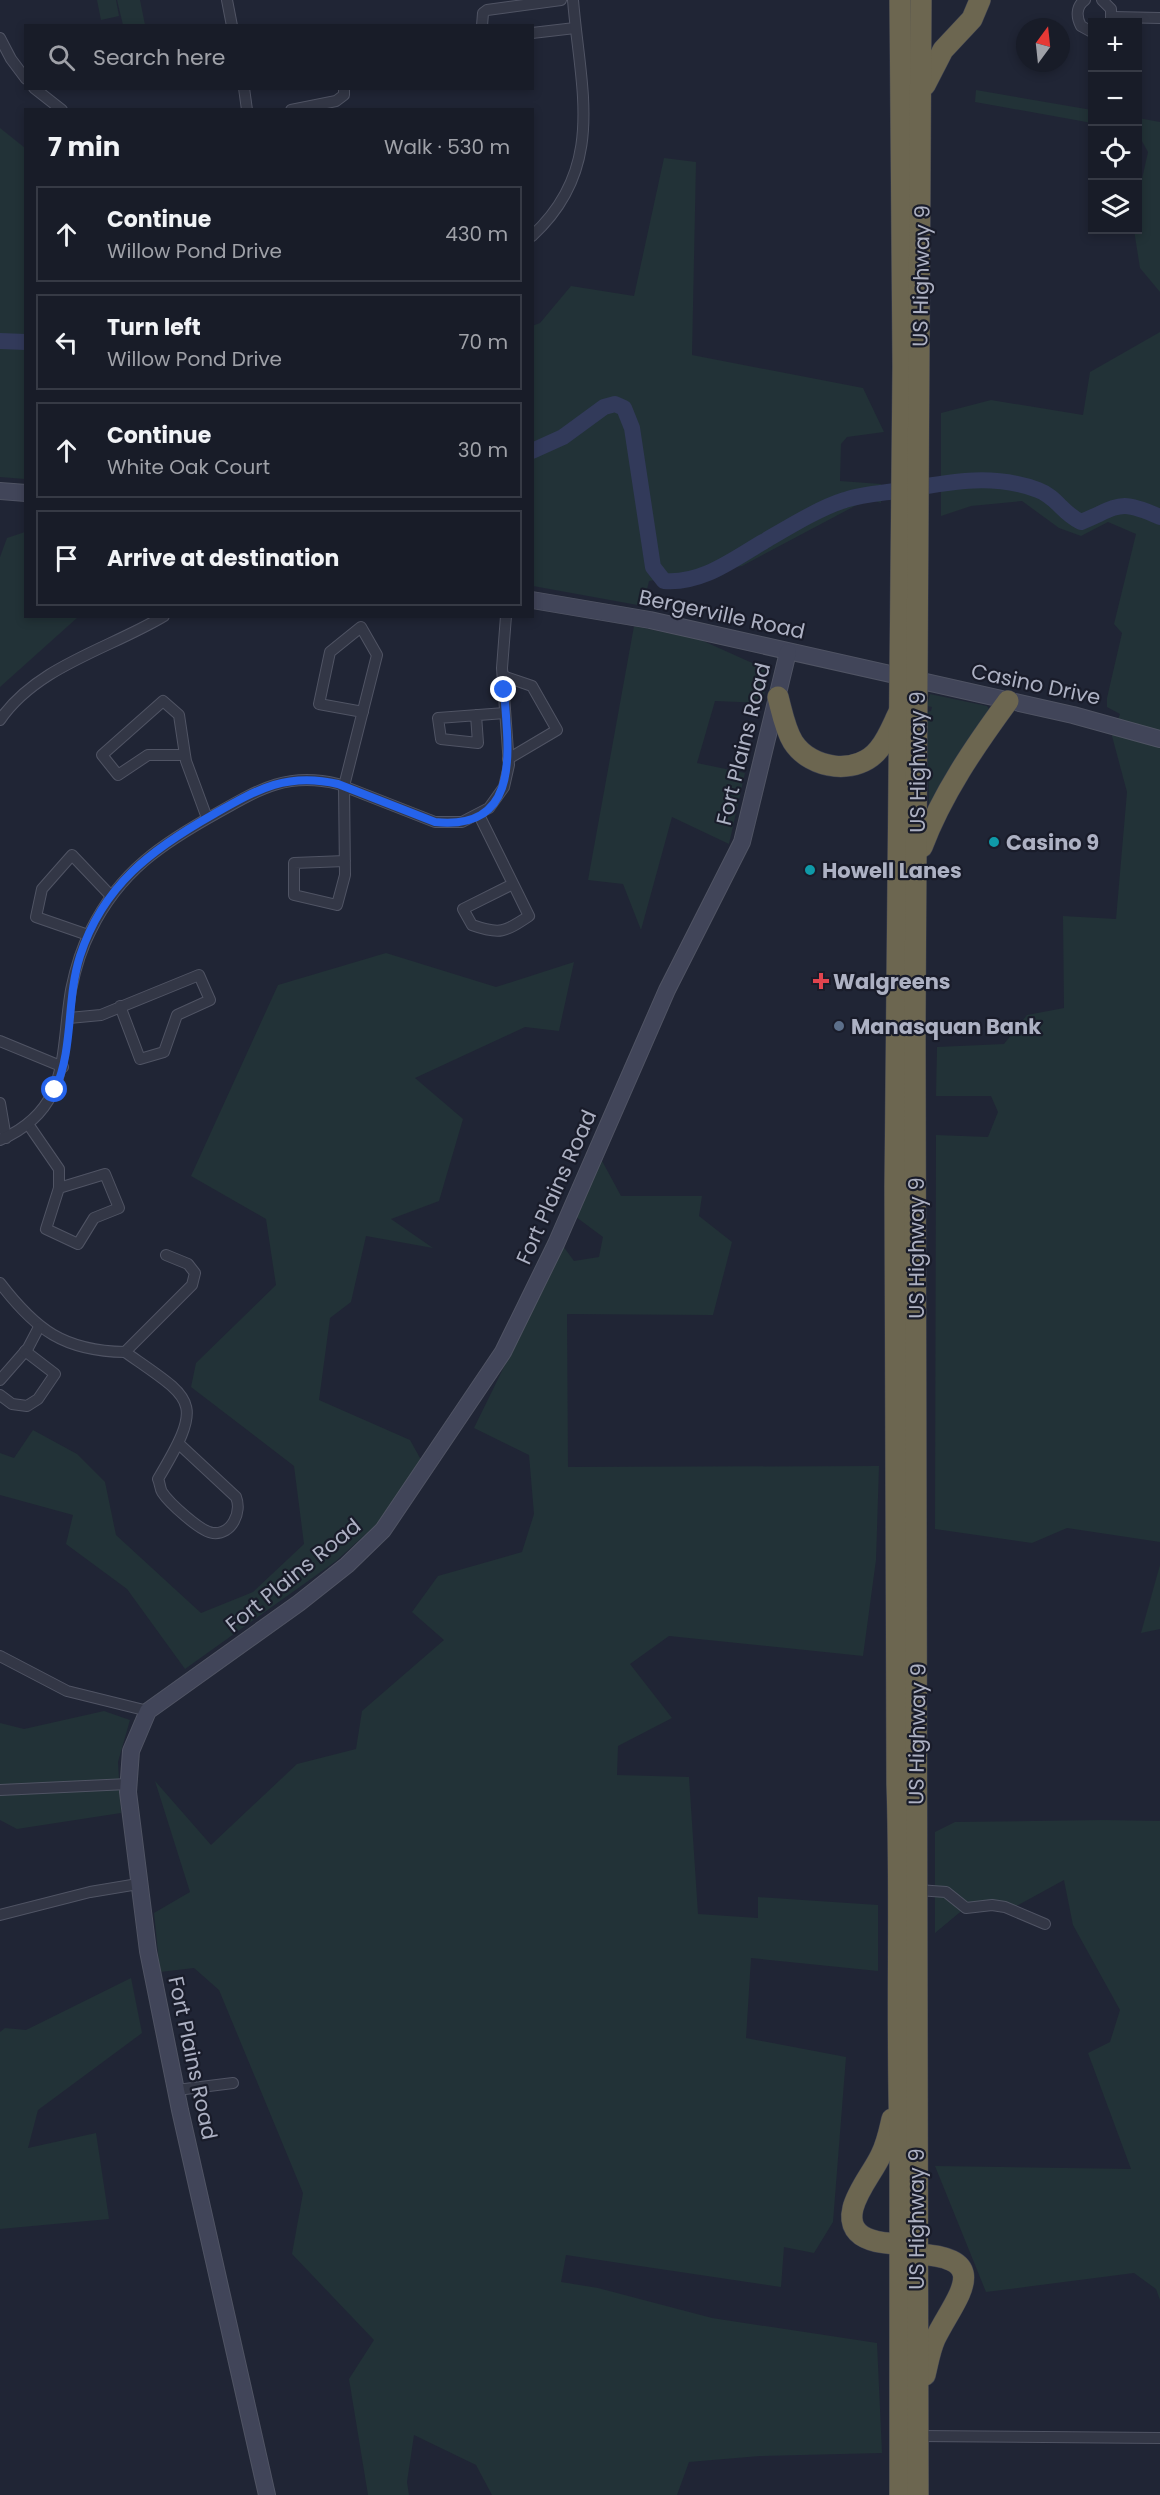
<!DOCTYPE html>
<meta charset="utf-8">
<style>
:root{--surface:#181c28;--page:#212530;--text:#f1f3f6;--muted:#9fa1a8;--line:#363a45}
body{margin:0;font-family:Poppins,sans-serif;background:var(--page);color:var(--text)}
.controls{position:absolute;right:18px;top:18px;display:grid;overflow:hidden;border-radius:0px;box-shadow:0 3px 9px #0003}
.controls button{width:54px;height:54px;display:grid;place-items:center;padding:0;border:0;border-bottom:2px solid var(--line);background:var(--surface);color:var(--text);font:30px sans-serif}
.compass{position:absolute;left:1016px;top:18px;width:54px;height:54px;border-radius:50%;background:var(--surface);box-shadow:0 3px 9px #0003;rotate:15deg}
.stop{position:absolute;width:18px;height:18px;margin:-14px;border:4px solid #2563eb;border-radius:50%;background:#fff}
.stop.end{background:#2563eb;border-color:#fff;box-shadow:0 2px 6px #0008}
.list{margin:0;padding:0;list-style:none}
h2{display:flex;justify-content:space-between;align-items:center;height:78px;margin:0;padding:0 24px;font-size:26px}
h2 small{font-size:20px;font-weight:400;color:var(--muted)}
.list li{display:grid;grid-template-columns:39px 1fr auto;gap:18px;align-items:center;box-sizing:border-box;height:96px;margin:0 12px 12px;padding:0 12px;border:2px solid var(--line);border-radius:0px}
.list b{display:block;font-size:22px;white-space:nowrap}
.list p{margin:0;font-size:20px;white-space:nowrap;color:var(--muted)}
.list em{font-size:20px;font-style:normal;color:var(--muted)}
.icon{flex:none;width:33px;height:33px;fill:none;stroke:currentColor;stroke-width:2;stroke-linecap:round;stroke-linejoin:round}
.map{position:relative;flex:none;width:1160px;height:2495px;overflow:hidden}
.search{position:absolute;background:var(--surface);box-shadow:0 3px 9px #0003;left:24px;top:24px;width:510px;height:66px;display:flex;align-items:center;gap:15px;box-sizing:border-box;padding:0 21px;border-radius:0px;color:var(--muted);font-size:22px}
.panel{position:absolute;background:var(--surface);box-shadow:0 3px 9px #0003;left:24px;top:108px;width:510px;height:510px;border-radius:0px}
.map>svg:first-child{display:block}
.green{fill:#223237}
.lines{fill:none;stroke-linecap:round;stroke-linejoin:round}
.river{stroke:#323a5a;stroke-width:16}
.street-casing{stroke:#505464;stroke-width:12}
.secondary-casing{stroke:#505464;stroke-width:18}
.highway-casing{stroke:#3d4150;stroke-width:22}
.street{stroke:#333746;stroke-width:10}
.secondary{stroke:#414559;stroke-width:16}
.highway{stroke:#6c6650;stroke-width:21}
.route{stroke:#2563eb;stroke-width:8}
.culture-dot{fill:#0f9aa8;stroke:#191c2a;stroke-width:2}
.health-dot{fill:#e0444e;stroke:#191c2a;stroke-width:2}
.service-dot{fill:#5c6f8a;stroke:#191c2a;stroke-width:2}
.labels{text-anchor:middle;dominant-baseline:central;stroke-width:4.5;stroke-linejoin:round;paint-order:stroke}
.street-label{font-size:21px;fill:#adb1c3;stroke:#191c2a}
.poi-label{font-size:21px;font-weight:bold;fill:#adb1c3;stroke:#191c2a;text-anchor:start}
</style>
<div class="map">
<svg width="1160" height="2495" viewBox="0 0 1160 2495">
<rect width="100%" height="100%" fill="#202535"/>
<g class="green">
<path d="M97 0H116L119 16 101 20Z"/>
<path d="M117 0H140L145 25H123Z"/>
<path d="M976 90 1092 110V123L975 102Z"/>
<path d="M1138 118 1160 122V292L1140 268 1134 230H1138V197L1148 152 1138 134Z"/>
<path d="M0 128 25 148V479L0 477Z"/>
<path d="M664 158 696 162 692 355 863 388 884 432 847 437 841 444 840 481 881 484V503L868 499 742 566 649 581 643 606 533 586 532 326 540 323 571 286 634 296Z"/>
<path d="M1160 332V1542L1067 1528 1032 1543 935 1529 936 1135 988 1137 998 1112 991 1096H936L937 1047 1004 1044 1027 1015 1064 1008 1063 916 1116 919 1127 792 1112 736 1120 714 1107 707V698L1122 633 1114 624 1136 534 1108 522 1081 536 1059 528 1022 501 971 506 941 516V413L991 400 1083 415 1090 372Z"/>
<path d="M25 532 26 616 78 617 0 687V557L7 538Z"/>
<path d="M634 626 701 640 768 670 763 703 715 701 697 763 745 773 729 844 672 817 641 930 623 884 588 880Z"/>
<path d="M930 694 987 706 989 709 929 808 927 712 931 711 932 707 927 706Z"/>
<path d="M386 953 496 987 574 962 559 1031 525 1027 415 1078 463 1119 439 1201 391 1219 433 1248 366 1236 351 1302 330 1318 319 1400 410 1440 430 1476 336 1561 185 1669 127 1589 66 1544 73 1515 0 1495V1453L14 1458 33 1430 77 1454 105 1482 116 1535 201 1613 253 1592 304 1544 294 1466 191 1387 196 1363 276 1285 266 1219 191 1176 278 985Z"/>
<path d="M601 1159 621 1196H702L699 1216 732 1242 713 1315 567 1314 568 1467 879 1466 876 1560 863 1656 669 1636 630 1664 672 1718 618 1746 617 1775 689 1777 698 1914 758 1918V1897L878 1905V1971L751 1958 746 2038 846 2057 833 2222 814 2253 784 2247 781 2287 566 2255 561 2282 598 2288 712 2318 877 2343 882 2453 760 2456 689 2462 677 2495H492L476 2465 414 2435 407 2482 409 2495H368L349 2379 374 2340 292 2254 303 2193 219 1990 194 1968 160 1972 154 1913 190 1892 155 1781 211 1845 297 1764 356 1749 362 1711 444 1640 412 1612 438 1576 522 1552 534 1514 529 1455 474 1428 563 1246 574 1261 599 1257 603 1237 576 1217Z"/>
<path d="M1160 1565V1629L1141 1633Z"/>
<path d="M104 1711 130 1720 118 1762 121 1813 17 1829 0 1820V1723L24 1729Z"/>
<path d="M1103 1820 1160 1821V2300L1156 2289 1134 2273 986 2292 935 2166 1131 2169 1088 2053 1110 2042 1120 2010 1073 1925 1064 1880 1009 1910 965 1908 935 1933V1832L955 1822Z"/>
<path d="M131 1978 142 2033 38 2110 28 2148 96 2133 109 2219 0 2229V2032L5 2028 26 2030Z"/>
</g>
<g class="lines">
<g class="river">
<path d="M0 341 26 342"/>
<path d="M532 451 563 437 604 407 615 404 624 408 632 428 653 567 664 581C702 584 732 560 763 542 787 528 819 508 845 500 863 494 884 493 903 490 949 482 993 473 1038 490 1057 497 1062 513 1081 522 1120 506 1118 498 1160 517"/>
</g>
<g class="street-casing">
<g id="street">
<path d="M227 0 232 26"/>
<path d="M1085 0C1076 6 1076 17 1081 26L1092 32"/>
<path d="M1102 0 1111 9V22"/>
<path d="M1113 17 1160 18"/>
<path d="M482 26 483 13 487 10 561 0"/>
<path d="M532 33 575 28"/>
<path d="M0 38 11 59 26 79"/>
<path d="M34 88 62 110"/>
<path d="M244 88 247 110"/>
<path d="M291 110 336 101 344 95V88"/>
<path d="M532 236C607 167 580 88 573 0"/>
<path d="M503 676 532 686 557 730 508 759"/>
<path d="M476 715 478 743 441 739 438 718 505 713"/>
<path d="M0 720C37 666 109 649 164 616"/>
<path d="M185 755H148L118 775 102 755 163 701 179 715 185 755 186 761 207 818"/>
<path d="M479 815 529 916C505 932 500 935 472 925L463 909 513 884"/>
<path d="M345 861 294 863V895L337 905 345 875 344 786 377 655 361 627 330 652 319 704 363 712"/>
<path d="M88 935 36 917 42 889 72 855 111 896"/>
<path d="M69 1018 101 1015 199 975 210 1000 177 1015 164 1052 140 1059 120 1006"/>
<path d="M0 1041 63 1067"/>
<path d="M0 1103 6 1138"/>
<path d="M28 1124 59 1169V1188L46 1229 78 1244 94 1218 119 1208 105 1174 59 1188"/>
<path d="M0 1140C71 1109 60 1055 71 990 75 970 81 949 91 930 120 871 163 843 219 812 261 788 289 772 338 784L435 822H462L489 808 504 787 509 765 502 668 506 616"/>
<path d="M0 1283C36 1330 64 1351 125 1352L192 1285 195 1273 188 1264 166 1255"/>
<path d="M125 1352C195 1401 205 1400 158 1479 160 1483 160 1489 162 1492 169 1503 201 1532 213 1533 232 1535 242 1512 236 1497L179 1444"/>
<path d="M0 1380 28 1348 39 1327"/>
<path d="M0 1395 12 1404 27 1406 38 1399 55 1374 25 1351"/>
<path d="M0 1656 67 1691 148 1711"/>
<path d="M0 1790 128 1784"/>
<path d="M918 1890 946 1892 966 1908 992 1905 1005 1907 1045 1924"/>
<path d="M0 1915 90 1892 138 1884"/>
<path d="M177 2090 233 2083"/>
<path d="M918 2436 1160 2438"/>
</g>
</g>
<g class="secondary-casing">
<g id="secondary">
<path d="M0 491 26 493"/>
<path d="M532 600 650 620 1073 715 1160 739"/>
<path d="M267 2495 180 2110 148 1951 128 1792 131 1751 148 1711 299 1603 347 1565 383 1530 503 1352 556 1244 667 990 742 842 788 652"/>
</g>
</g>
<g class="highway-casing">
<g id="highway">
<path d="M925 85 943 50 972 19 980 0"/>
<path d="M778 697C782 712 785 729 793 742 811 770 858 776 879 749 888 738 893 724 899 712"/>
<path d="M922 847C942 794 975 746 1008 701"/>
<path d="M892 2119C889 2132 887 2143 881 2155 873 2172 858 2189 853 2208 844 2244 889 2245 913 2243"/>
<path d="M906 2263 917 2254C996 2258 955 2298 935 2339 930 2350 928 2363 925 2375"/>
<path d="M900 2495V2136C896 2020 901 1902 897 1784L895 1186 903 366 900 0"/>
<path d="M918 2495 915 1027 921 0"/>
</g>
</g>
<use href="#street" class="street"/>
<use href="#secondary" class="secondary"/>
<use href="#highway" class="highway"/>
</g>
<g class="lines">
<path class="route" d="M55 1090C74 1048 66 1000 80 956 103 885 152 849 214 814 258 789 287 772 338 784L435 822C523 831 508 748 504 690"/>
</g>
<g class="culture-dot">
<circle cx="994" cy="842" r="6"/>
<circle cx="810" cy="870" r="6"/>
</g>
<path class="health-dot" d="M818 972h6v6h6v6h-6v6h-6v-6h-6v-6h6z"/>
<circle class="service-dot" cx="839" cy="1026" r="6"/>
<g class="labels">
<g class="street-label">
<text transform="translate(921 276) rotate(-89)">US Highway 9</text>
<text transform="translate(722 614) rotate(12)">Bergerville Road</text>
<text transform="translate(1036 684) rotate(12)">Casino Drive</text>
<text transform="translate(743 744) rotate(-76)">Fort Plains Road</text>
<text transform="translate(917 762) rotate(-90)">US Highway 9</text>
<text transform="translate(556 1187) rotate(-66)">Fort Plains Road</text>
<text transform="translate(916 1248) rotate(-90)">US Highway 9</text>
<text transform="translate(293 1575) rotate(-39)">Fort Plains Road</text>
<text transform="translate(917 1734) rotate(-89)">US Highway 9</text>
<text transform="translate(193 2058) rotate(78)">Fort Plains Road</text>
<text transform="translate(916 2219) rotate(-90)">US Highway 9</text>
</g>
<g class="poi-label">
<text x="1006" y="842">Casino 9</text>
<text x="822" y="870">Howell Lanes</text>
<text x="833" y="981">Walgreens</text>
<text x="851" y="1026">Manasquan Bank</text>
</g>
</g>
</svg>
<div class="controls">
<button>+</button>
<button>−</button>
<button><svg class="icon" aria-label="locate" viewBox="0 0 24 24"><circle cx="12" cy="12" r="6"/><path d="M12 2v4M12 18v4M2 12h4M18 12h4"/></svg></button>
<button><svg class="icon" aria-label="layers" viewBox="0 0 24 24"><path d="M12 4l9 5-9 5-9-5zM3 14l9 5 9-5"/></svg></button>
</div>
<svg class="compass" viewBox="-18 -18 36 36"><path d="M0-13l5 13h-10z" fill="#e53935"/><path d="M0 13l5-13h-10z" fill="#9fa1a8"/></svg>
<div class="stop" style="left:55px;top:1090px"></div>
<div class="stop end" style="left:504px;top:690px"></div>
<div class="search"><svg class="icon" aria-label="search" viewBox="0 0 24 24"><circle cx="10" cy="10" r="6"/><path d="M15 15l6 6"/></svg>Search here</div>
<section class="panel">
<h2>7 min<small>Walk · 530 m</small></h2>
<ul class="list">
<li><svg class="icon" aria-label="ahead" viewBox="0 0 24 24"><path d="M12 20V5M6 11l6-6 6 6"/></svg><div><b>Continue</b><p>Willow Pond Drive</p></div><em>430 m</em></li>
<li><svg class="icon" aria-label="left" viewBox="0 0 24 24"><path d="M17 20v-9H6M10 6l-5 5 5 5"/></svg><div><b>Turn left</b><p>Willow Pond Drive</p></div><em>70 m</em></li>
<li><svg class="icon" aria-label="ahead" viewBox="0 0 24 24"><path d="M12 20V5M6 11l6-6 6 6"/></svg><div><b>Continue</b><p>White Oak Court</p></div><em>30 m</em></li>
<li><svg class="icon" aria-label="arrive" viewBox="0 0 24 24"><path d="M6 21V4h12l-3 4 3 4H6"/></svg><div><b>Arrive at destination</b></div></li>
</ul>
</section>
</div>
